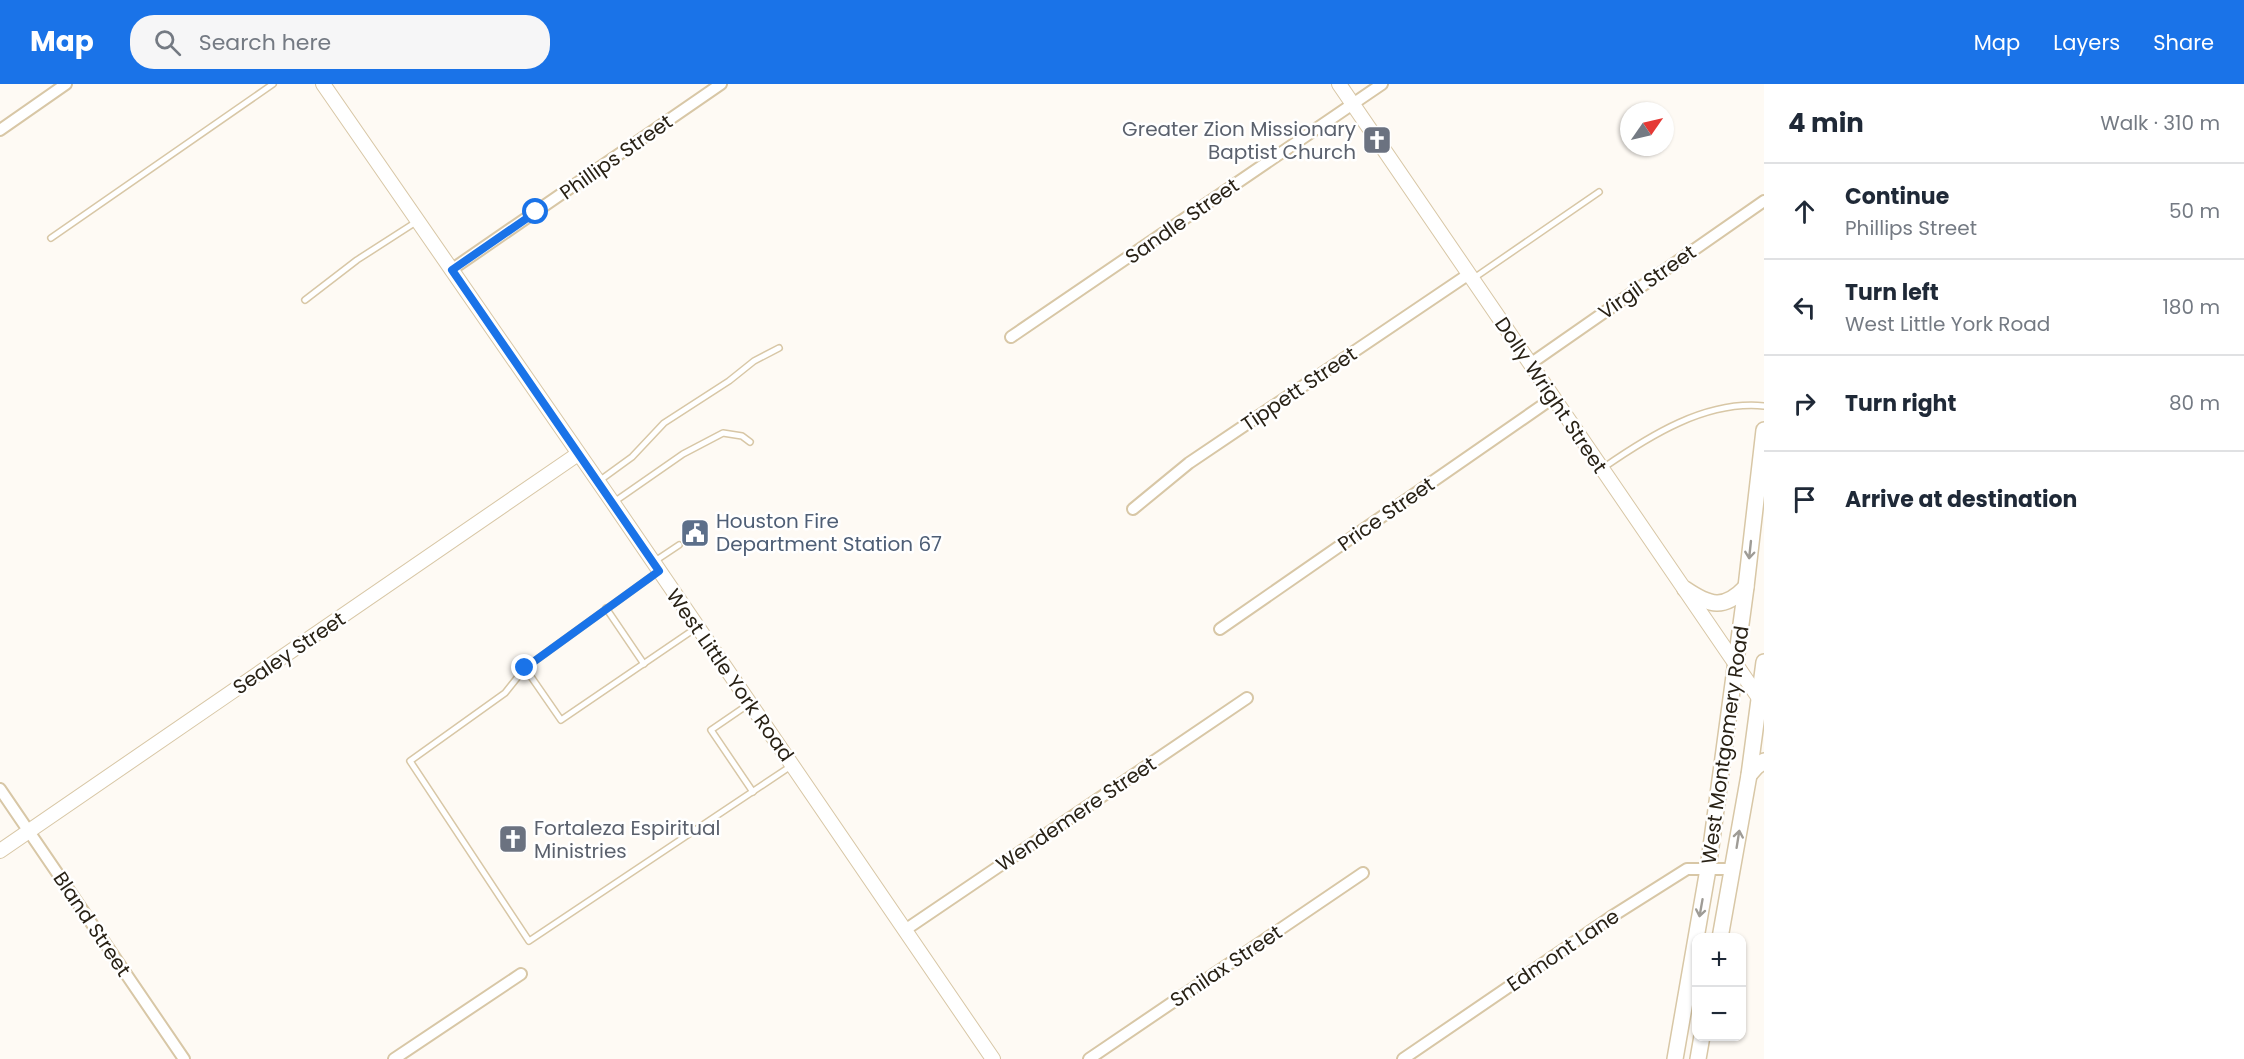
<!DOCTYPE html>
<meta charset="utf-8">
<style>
:root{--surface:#fff;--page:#f6f6f7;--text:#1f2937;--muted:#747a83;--line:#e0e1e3;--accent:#1a73e8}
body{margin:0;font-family:Poppins,sans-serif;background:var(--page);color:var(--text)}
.controls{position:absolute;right:18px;bottom:18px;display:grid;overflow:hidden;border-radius:12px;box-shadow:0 2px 4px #0004}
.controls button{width:54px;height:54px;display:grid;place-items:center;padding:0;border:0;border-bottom:2px solid var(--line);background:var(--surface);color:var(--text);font:30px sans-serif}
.compass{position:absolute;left:1620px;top:18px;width:54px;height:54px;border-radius:50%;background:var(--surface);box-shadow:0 2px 4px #0004;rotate:56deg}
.stop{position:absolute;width:18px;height:18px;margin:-14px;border:4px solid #1a73e8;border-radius:50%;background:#fff}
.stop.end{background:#1a73e8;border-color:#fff;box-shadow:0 2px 6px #0008}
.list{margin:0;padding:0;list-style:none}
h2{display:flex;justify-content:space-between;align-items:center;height:78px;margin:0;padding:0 24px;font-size:26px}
h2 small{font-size:20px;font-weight:400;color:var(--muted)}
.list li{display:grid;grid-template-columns:39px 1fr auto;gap:18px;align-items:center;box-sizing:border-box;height:96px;padding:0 24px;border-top:2px solid var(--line)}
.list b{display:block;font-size:22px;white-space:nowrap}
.list p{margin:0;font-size:20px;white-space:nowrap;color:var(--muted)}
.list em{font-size:20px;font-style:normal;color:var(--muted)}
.icon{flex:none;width:33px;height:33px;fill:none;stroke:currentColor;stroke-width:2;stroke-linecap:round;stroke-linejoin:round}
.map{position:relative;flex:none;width:1764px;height:975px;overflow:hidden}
header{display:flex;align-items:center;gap:36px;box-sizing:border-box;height:84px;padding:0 30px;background:var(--accent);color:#fff}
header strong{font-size:28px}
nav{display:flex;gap:33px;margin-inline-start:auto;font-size:21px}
.search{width:420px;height:54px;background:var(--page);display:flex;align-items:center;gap:15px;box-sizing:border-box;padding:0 21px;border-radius:24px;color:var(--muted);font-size:22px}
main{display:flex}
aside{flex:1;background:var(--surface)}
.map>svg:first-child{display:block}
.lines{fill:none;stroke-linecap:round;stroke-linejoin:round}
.service-casing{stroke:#d8c7a6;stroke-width:8}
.minor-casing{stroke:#d8c7a6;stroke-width:14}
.tertiary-casing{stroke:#d8c7a6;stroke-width:16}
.secondary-casing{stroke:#d8c7a6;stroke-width:18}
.service{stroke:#fff;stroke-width:5}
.minor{stroke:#fff;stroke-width:10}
.tertiary{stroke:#fff;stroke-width:14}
.secondary{stroke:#fff;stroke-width:15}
.oneway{stroke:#9f9c96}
.route{stroke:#1a73e8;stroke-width:8}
.labels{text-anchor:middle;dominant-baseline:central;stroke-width:5;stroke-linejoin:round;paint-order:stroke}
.worship-label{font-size:20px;fill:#5b616d;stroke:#fff;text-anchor:end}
.street-label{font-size:20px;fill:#292216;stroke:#fff}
.service-label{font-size:20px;fill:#4e5e75;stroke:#fff;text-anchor:start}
</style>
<header>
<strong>Map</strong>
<div class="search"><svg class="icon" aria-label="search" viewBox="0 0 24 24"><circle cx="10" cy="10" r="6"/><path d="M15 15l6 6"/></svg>Search here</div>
<nav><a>Map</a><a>Layers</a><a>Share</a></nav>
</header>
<main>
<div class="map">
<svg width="1764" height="975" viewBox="0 0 1764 975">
<rect width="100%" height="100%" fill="#fefaf4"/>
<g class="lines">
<g class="service-casing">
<g id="service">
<path d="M51 154 273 0"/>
<path d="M1474 194 1599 108"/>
<path d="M305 216 357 176 416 138"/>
<path d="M1603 384C1649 352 1706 316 1764 322"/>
<path d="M599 397 632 373 664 339 729 297 754 277 779 264"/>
<path d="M614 418 683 370 723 349 742 352 750 358"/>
<path d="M655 477 679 461"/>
<path d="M659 487 525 584 561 636 696 544"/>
<path d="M606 524 644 580"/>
<path d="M525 584 505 609 410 677 529 857 791 682"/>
<path d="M749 620 711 646 753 708"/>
</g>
</g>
<g class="minor-casing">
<g id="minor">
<path d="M0 46 66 0"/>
<path d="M451 186 721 0"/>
<path d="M1011 253 1382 0"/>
<path d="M1530 280 1764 117"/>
<path d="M1133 425 1189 379 1469 190"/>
<path d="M1220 545 1553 314"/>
<path d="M0 705 184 975"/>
<path d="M905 846 1247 614"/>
<path d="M394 975 521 890"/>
<path d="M1089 975 1363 789"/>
<path d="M1403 975 1611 833 1687 785H1733"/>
</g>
</g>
<g class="tertiary-casing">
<g id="tertiary">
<path d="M323 0 613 419 993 975"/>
<path d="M1339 0 1763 620"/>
<path d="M0 767 578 370"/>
</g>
</g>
<g class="secondary-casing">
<g id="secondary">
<path d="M1685 505C1710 522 1724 526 1746 503"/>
<path d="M1749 691 1756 683 1764 677"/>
<path d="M1720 854 1749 691 1764 578"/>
<path d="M1675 975 1708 785 1746 503 1764 346"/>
<path d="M1698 975 1702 952"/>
</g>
</g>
<use href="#service" class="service"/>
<use href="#minor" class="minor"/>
<use href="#tertiary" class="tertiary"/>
<use href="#secondary" class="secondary"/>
</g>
<defs><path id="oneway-shaft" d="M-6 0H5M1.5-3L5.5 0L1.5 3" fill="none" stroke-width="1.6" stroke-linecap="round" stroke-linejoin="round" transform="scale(1.5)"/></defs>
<g class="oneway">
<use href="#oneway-shaft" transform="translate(1750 466) rotate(96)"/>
<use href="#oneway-shaft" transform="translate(1738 755) rotate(-81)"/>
<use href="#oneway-shaft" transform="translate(1701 824) rotate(100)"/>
</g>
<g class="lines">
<path class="route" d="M525 584 659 487 452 186 536 128"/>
</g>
<defs>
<g id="church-square" transform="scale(1.5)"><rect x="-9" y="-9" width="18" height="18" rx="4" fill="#6b7280" stroke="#fff"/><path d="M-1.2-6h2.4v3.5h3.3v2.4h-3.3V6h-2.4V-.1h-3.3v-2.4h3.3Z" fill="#fff"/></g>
<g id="civic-square" transform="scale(1.5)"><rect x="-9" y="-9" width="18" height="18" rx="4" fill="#5c6f8a" stroke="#fff"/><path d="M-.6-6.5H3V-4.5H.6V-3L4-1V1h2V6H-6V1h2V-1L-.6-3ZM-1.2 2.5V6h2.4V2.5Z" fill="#fff"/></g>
</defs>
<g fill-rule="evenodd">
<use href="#church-square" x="1377" y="56"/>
<use href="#civic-square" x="695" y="449"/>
<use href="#church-square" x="513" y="755"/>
</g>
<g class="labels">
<g class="worship-label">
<text x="1356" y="45">Greater Zion Missionary<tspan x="1356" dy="23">Baptist Church</tspan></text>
<text x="534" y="744" text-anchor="start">Fortaleza Espiritual<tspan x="534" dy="23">Ministries</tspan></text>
</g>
<g class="street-label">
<text transform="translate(616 73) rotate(-35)">Phillips Street</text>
<text transform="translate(1182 137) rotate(-35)">Sandle Street</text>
<text transform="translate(1647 198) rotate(-35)">Virgil Street</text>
<text transform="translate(1299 305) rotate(-34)">Tippett Street</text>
<text transform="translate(1551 311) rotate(56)">Dolly Wright Street</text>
<text transform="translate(1386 430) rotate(-35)">Price Street</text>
<text transform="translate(289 569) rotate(-34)">Sealey Street</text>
<text transform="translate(730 591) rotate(55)">West Little York Road</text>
<text transform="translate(1725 661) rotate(-82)">West Montgomery Road</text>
<text transform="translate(1076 730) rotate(-34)">Wendemere Street</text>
<text transform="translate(92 840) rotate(56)">Bland Street</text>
<text transform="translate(1563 866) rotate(-34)">Edmont Lane</text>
<text transform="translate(1226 882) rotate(-34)">Smilax Street</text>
</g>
<g class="service-label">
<text x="716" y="437">Houston Fire<tspan x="716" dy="23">Department Station 67</tspan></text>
</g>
</g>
</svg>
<div class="controls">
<button>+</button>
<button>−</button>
</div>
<svg class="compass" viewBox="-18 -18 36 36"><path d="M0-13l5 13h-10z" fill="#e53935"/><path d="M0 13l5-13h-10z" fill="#747a83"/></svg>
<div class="stop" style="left:536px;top:128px"></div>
<div class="stop end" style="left:525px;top:584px"></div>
</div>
<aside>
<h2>4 min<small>Walk · 310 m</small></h2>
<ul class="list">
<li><svg class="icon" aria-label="ahead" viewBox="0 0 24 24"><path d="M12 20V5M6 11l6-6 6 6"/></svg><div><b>Continue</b><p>Phillips Street</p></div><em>50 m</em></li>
<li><svg class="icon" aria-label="left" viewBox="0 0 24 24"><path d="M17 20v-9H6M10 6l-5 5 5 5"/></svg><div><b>Turn left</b><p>West Little York Road</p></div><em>180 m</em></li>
<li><svg class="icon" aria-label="right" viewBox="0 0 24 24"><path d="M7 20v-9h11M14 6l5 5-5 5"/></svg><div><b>Turn right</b></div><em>80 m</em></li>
<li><svg class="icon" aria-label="arrive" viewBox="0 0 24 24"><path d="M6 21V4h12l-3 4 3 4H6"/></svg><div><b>Arrive at destination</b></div></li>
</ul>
</aside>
</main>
